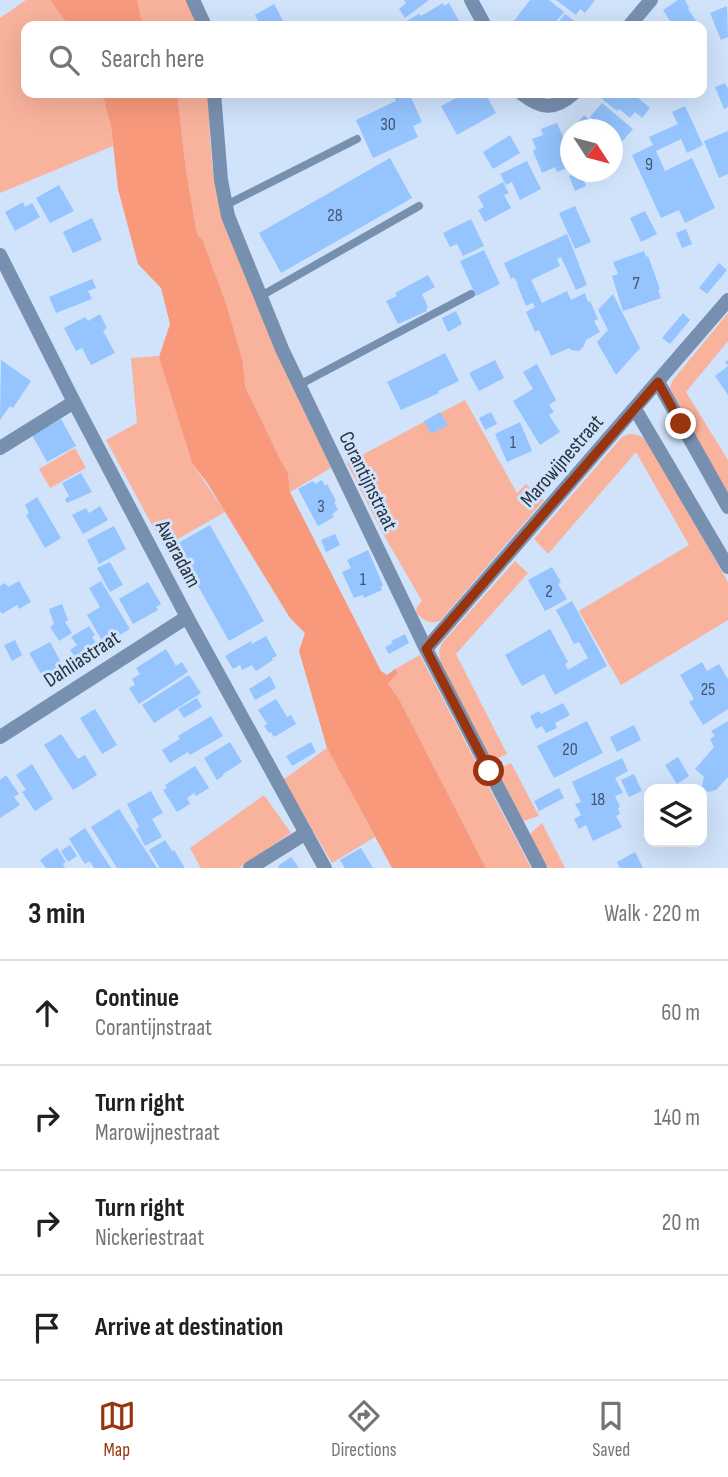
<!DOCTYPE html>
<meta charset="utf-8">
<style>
:root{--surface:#fff;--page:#f2f2f2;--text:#202124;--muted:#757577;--line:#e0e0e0;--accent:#9a340e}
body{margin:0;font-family:"Sofia Sans Condensed",sans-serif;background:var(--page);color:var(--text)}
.controls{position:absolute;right:21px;bottom:21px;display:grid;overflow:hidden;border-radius:14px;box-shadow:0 7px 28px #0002}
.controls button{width:63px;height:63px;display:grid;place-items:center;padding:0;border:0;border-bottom:2px solid var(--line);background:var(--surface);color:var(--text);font:35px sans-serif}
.compass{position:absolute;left:560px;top:119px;width:63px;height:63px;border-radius:50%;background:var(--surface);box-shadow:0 7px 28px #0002;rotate:126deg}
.stop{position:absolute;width:21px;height:21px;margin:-16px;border:5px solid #9a340e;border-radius:50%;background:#fff}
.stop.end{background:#9a340e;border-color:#fff;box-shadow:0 2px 7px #0008}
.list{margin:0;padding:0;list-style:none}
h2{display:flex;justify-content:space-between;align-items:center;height:91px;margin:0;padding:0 28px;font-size:30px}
h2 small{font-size:23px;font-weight:400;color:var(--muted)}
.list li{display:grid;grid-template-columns:46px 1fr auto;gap:21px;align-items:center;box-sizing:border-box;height:105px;padding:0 28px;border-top:2px solid var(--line)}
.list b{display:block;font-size:26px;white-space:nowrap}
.list p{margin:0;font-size:23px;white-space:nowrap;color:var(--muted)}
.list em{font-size:23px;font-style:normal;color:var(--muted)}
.icon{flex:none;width:38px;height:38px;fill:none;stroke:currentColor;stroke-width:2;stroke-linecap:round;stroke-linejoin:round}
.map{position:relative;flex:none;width:728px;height:868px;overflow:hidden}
.search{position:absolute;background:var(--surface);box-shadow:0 7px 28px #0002;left:21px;right:21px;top:21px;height:77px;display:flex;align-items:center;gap:18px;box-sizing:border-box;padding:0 24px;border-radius:14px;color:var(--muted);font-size:26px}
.sheet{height:511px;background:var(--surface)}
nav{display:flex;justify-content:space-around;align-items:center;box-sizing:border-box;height:98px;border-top:2px solid var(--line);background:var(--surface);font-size:19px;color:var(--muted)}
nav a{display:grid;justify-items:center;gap:4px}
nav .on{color:var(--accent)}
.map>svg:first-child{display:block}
.green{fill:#f9b29c}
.water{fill:#f9997c}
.building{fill:#95c4ff}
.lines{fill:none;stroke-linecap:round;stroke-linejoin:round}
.service{stroke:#7890b0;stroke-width:8}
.minor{stroke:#7890b0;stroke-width:14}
.tertiary{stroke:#7890b0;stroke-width:14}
.route{stroke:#9a340e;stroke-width:9}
.labels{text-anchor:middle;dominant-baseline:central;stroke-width:6;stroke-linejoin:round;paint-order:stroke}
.number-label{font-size:18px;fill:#43566e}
.street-label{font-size:21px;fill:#28323d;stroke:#d0e3fb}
</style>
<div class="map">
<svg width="728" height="868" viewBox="0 0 728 868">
<rect width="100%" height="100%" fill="#d0e3fb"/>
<g class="green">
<path d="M26 0H50L69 26H26V93H102L111 127 113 146 0 193V18Z"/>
<path d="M137 0H188L197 26H146L141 18Z"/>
<path d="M177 93H208C210 135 210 179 224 219L331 468 290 492 288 473 280 459 245 386 243 362 227 306 203 241 197 234 186 170Z"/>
<path d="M728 313V341L686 392 728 460V494L671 394 670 387 673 380Z"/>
<path d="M159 356 192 463 225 512 164 547 106 440 137 423 131 358Z"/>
<path d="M465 400 517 493 526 484 544 500 440 621C431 625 422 620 416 612L417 607 422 601 382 532 347 463Z"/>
<path d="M629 434C637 434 642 436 648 442L728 582V620L621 685 579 611 689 545 636 452 548 554 534 539 622 437Z"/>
<path d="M75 448 86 468 50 488 39 469Z"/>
<path d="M515 561 528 573 456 654 507 754 491 762 441 667 439 651 442 643Z"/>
<path d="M420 655 531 868H486L399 699 388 682 398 673 395 669Z"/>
<path d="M327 748 375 837 332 863 283 780Z"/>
<path d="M511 763 539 816 523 821 497 770Z"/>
<path d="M264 795 291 833 239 868H201L190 848Z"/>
<path d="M542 823 565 868H548L530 834Z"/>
</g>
<g class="water">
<path d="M50 0H137L141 18 146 26H69Z"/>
<path d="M102 93H177L186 170 197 234 203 241 227 306 243 362 245 386 280 459 288 473 290 492 381 671 387 675 395 669 398 673 388 683 399 699 486 868H392L327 748 299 651 305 633 290 618 208 484 192 463 159 357 170 324 161 288 138 264 118 189 111 127Z"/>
</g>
<g class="building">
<path d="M404 0H429L405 18 399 9 406 3Z"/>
<path d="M530 0H549L564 12 552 26H510Z"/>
<path d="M556 0H595L585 13 580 9 576 15Z"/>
<path d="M678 0H685L689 8 688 9 696 21 693 23 695 26H673L663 10Z"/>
<path d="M443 3 444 6 449 3 459 21 455 23 457 26H398L419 14 421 16Z"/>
<path d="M274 4 286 26H261L255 15Z"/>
<path d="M727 6 728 37 721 40 710 13Z"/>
<path d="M565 14 581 26H555Z"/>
<path d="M725 83 728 89V107L724 109 715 87Z"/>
<path d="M393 93H409L422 122 413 126 418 137 373 158 356 120 396 101Z"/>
<path d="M466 93H485L496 113 457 135 441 106Z"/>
<path d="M604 93H632L650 108 642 118 635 112 630 118 619 109 617 111 600 97Z"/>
<path d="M602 103 633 129 619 145 612 140V130H601L599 128 601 126 590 117Z"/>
<path d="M685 106 703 145 687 153 681 139 656 151 665 171 692 158 715 208 685 223 679 210 661 218 632 155 653 145 649 137 678 124 672 112Z"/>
<path d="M584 115 598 127 595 130H572Z"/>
<path d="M557 123 569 151 566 152 570 167 557 172 555 167 542 173 533 151 536 149 532 139 543 135 541 129Z"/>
<path d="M728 131V174L719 178 704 141Z"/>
<path d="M510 135 520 153 493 169 483 152Z"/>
<path d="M390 158 412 198 281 273 259 233Z"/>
<path d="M527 161 541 189 520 200 512 182 506 185 500 174Z"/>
<path d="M581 172 586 186 575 191 569 176Z"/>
<path d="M503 182 509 193 504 195 511 208 485 222 478 210 484 207 478 196Z"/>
<path d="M59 185 74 211 50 223 36 198Z"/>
<path d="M23 202 25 207 32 203 40 217 15 231 5 212Z"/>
<path d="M575 206 591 242 575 249 559 213Z"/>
<path d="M645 211 657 234 641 242 630 218Z"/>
<path d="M92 218 102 240 73 253 63 232Z"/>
<path d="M471 219 484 246 463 256 457 244 450 247 443 233Z"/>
<path d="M686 229 692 244 682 248 676 233Z"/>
<path d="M567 234 587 285 576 290 561 257 557 259 560 266 531 280 542 303 567 291 571 300 585 293 588 302 590 301 598 319 594 321 600 332 586 340 584 346 579 351 571 350 569 348 551 356 539 330 535 332 526 312 535 307 533 303 526 306 517 284H518L514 277 511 279 504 263Z"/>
<path d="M484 250 500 284 476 296 460 261Z"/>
<path d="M644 251 646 257 648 256 660 289 658 290 661 298 623 311 612 276 618 274 613 262Z"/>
<path d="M719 263 727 270 707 294 699 288Z"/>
<path d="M428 275 435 287 422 294 428 307 426 309 427 311 398 324 386 301 397 296 395 293Z"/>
<path d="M92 279 96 288 88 291 92 299 56 313 49 297Z"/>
<path d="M613 294 640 348 616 375 597 342 608 330 598 310Z"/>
<path d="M456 311 462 324 448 332 442 318Z"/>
<path d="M683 313 690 320 670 344 662 338Z"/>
<path d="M100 314 107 328 103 331 115 353 91 365 82 348 76 351 64 328 85 317 88 321Z"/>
<path d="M445 353 459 381 438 391 439 393 401 410 387 382Z"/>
<path d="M1 360 31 381 13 408 10 406 0 420Z"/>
<path d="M495 360 504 378 479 391 469 373Z"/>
<path d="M728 360V395L715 376 728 366 725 362Z"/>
<path d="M537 364 556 400 549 405 554 412 549 415 560 432 540 445 513 401 533 389 523 372Z"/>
<path d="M440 412 448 425 431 434 424 421Z"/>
<path d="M491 412 497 424 485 430 479 418Z"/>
<path d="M61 419 76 446 47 462 32 435Z"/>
<path d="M520 422 532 451 507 462 495 434Z"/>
<path d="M81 473 92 492 67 503 65 499 69 496 62 483Z"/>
<path d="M322 480 325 486 327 484 336 501 334 502 338 510 332 514 334 517 318 526 298 489 313 481 315 484Z"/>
<path d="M37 497 61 538 45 548 26 515 29 513 25 505Z"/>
<path d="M100 506 108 520 83 534 72 515 86 508 89 513Z"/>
<path d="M210 525 264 621 229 641 175 545Z"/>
<path d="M114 526 126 549 99 564 87 540Z"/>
<path d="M335 534 340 545 326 552 321 540Z"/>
<path d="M368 550 383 585 381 587 382 590 364 598 363 595 354 598 342 572 351 568 347 560Z"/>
<path d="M110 562 123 585 110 592 97 568Z"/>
<path d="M552 567 561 582 558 584 567 599 545 611 528 580Z"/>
<path d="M19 581 31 602 19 609 17 605 2 614 0 611V586L5 583 8 587Z"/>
<path d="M101 581 130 629 104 644 87 615 100 607 89 588Z"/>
<path d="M148 582 161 604 156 607 158 610 133 624 119 599Z"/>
<path d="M572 601 607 666 555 695 544 674 522 686 505 655 550 629 568 662 565 664 568 670 588 658 579 642 574 644 556 610Z"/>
<path d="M62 604 68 620 65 622 72 633 59 641 50 627 54 624 49 609Z"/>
<path d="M89 626 95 635 92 637 99 647 78 661 70 650 77 645 71 637Z"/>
<path d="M405 634 409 643 389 654 385 647 393 643 391 641Z"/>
<path d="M266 636 277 656 272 658 273 660 256 671 252 665 242 670 240 665 233 669 225 656 251 641 252 644Z"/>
<path d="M15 640 22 655 12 661 4 645Z"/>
<path d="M50 642 63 666 43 677 29 653Z"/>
<path d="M166 649 176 666 182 662 188 672 139 704 129 688 135 685 132 679 140 674 136 668Z"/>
<path d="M702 662 707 671 719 664 728 679V709L703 725 689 702 694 699 680 675Z"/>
<path d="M189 675 201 693 154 723 142 705Z"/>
<path d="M270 676 276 688 255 700 249 689Z"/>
<path d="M197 698 202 707 184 718 178 709Z"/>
<path d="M276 699 287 717 291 715 296 724 274 737 271 732 269 733 264 726 267 724 258 710Z"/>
<path d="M563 703 570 715 555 723 557 728 546 733 542 726 536 729 530 716 539 711 541 714Z"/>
<path d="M95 709 117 745 102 754 80 718Z"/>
<path d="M211 716 223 736 190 755 188 752 170 763 162 750 180 739 178 736Z"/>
<path d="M587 721 603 753 554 778 537 746Z"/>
<path d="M728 721V777L716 790 708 792 702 786 704 777 695 769 714 747 710 739 715 736 711 731Z"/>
<path d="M634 725 641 740 617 752 610 737Z"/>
<path d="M61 734 78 759 85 755 97 775 73 790 44 745Z"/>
<path d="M230 742 242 762 223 774V776L217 780 204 758Z"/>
<path d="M311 742 316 752 292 766 286 756Z"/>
<path d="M678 757 689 776 677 784 665 765Z"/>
<path d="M622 758 628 771 615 778 623 793 615 796 620 807 618 808 620 814 616 816 622 827 593 841 586 825 579 829 574 819 581 815 575 804 581 802 572 782Z"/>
<path d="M32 764 53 799 35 811 22 792 26 790 16 775Z"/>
<path d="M195 766 209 788 196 796 194 793 187 798 190 804 177 812 163 790 167 788 165 785Z"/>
<path d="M634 774 642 791 629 797 621 780Z"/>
<path d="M6 775 19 794 14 797 20 805 0 818V780Z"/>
<path d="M559 788 564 798 539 811 534 801Z"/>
<path d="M151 791 163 813 152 819 162 837 145 846 136 829 139 827 127 804Z"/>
<path d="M119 809 157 868H117L91 827Z"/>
<path d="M85 828 111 868H94L90 861 85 864 69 839Z"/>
<path d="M165 840 172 851 174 850 185 868H160L149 850Z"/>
<path d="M70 845 77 856 68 862 61 851Z"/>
<path d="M57 848 66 862 63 864 65 868H46L40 860Z"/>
<path d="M361 848 373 868H345L340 860Z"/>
<path d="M635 852 643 868H620L617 862Z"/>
<path d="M291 857 299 868H279L278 866Z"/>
</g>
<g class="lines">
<g class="service">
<path d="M226 205 357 139"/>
<path d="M261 296 419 206"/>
<path d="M299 385 471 294"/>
</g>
<g class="minor">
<path d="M471 0 485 26"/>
<path d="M629 26 651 0"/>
<path d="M521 93C541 109 554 111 574 93"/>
<path d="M0 255 74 402 187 617 325 868"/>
<path d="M658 382 728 507"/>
<path d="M635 409 728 567"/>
<path d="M0 448 74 402"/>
<path d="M426 649 728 300"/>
<path d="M0 737 187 617"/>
<path d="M250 868 306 833"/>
</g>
<g class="tertiary">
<path d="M193 0 205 26"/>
<path d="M214 93 221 180 228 216 282 349 426 649 540 868"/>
</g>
</g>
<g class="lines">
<path class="route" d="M489 771 426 649 658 382 681 424"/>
</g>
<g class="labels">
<g class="number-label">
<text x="388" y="124">30</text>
<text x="649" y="164">9</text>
<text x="335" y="215">28</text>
<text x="636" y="283">7</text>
<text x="513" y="442">1</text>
<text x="321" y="506">3</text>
<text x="363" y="579">1</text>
<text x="549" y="591">2</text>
<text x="708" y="689">25</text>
<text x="570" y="749">20</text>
<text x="598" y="799">18</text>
</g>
<g class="street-label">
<text transform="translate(562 461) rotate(-49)">Marowijnestraat</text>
<text transform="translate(368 481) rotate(64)">Corantijnstraat</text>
<text transform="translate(178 554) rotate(62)">Awaradam</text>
<text transform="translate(82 659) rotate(-33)">Dahliastraat</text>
</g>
</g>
</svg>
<div class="controls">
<button><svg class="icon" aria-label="layers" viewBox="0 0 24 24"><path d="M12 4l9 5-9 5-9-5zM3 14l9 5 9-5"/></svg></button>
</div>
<svg class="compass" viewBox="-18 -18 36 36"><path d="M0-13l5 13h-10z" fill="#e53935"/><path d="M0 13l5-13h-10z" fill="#757577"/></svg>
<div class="stop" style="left:489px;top:771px"></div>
<div class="stop end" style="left:681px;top:424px"></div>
<div class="search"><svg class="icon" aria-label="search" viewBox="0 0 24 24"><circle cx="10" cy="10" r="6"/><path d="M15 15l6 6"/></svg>Search here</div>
</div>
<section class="sheet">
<h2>3 min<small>Walk · 220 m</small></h2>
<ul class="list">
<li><svg class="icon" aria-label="ahead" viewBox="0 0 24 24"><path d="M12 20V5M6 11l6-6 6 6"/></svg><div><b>Continue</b><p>Corantijnstraat</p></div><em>60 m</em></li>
<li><svg class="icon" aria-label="right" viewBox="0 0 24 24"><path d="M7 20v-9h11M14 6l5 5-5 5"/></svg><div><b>Turn right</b><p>Marowijnestraat</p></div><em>140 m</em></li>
<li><svg class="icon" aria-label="right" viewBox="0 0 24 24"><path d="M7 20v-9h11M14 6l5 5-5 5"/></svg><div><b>Turn right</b><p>Nickeriestraat</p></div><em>20 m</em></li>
<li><svg class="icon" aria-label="arrive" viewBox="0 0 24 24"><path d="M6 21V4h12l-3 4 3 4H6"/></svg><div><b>Arrive at destination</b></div></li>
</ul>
</section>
<nav>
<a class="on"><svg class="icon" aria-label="map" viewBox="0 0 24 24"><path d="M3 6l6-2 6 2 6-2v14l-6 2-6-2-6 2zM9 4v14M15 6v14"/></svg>Map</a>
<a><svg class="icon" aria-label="directions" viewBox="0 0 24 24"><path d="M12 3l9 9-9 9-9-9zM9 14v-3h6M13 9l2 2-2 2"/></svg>Directions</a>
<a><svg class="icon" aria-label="saved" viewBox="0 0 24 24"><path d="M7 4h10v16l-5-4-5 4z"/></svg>Saved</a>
</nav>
